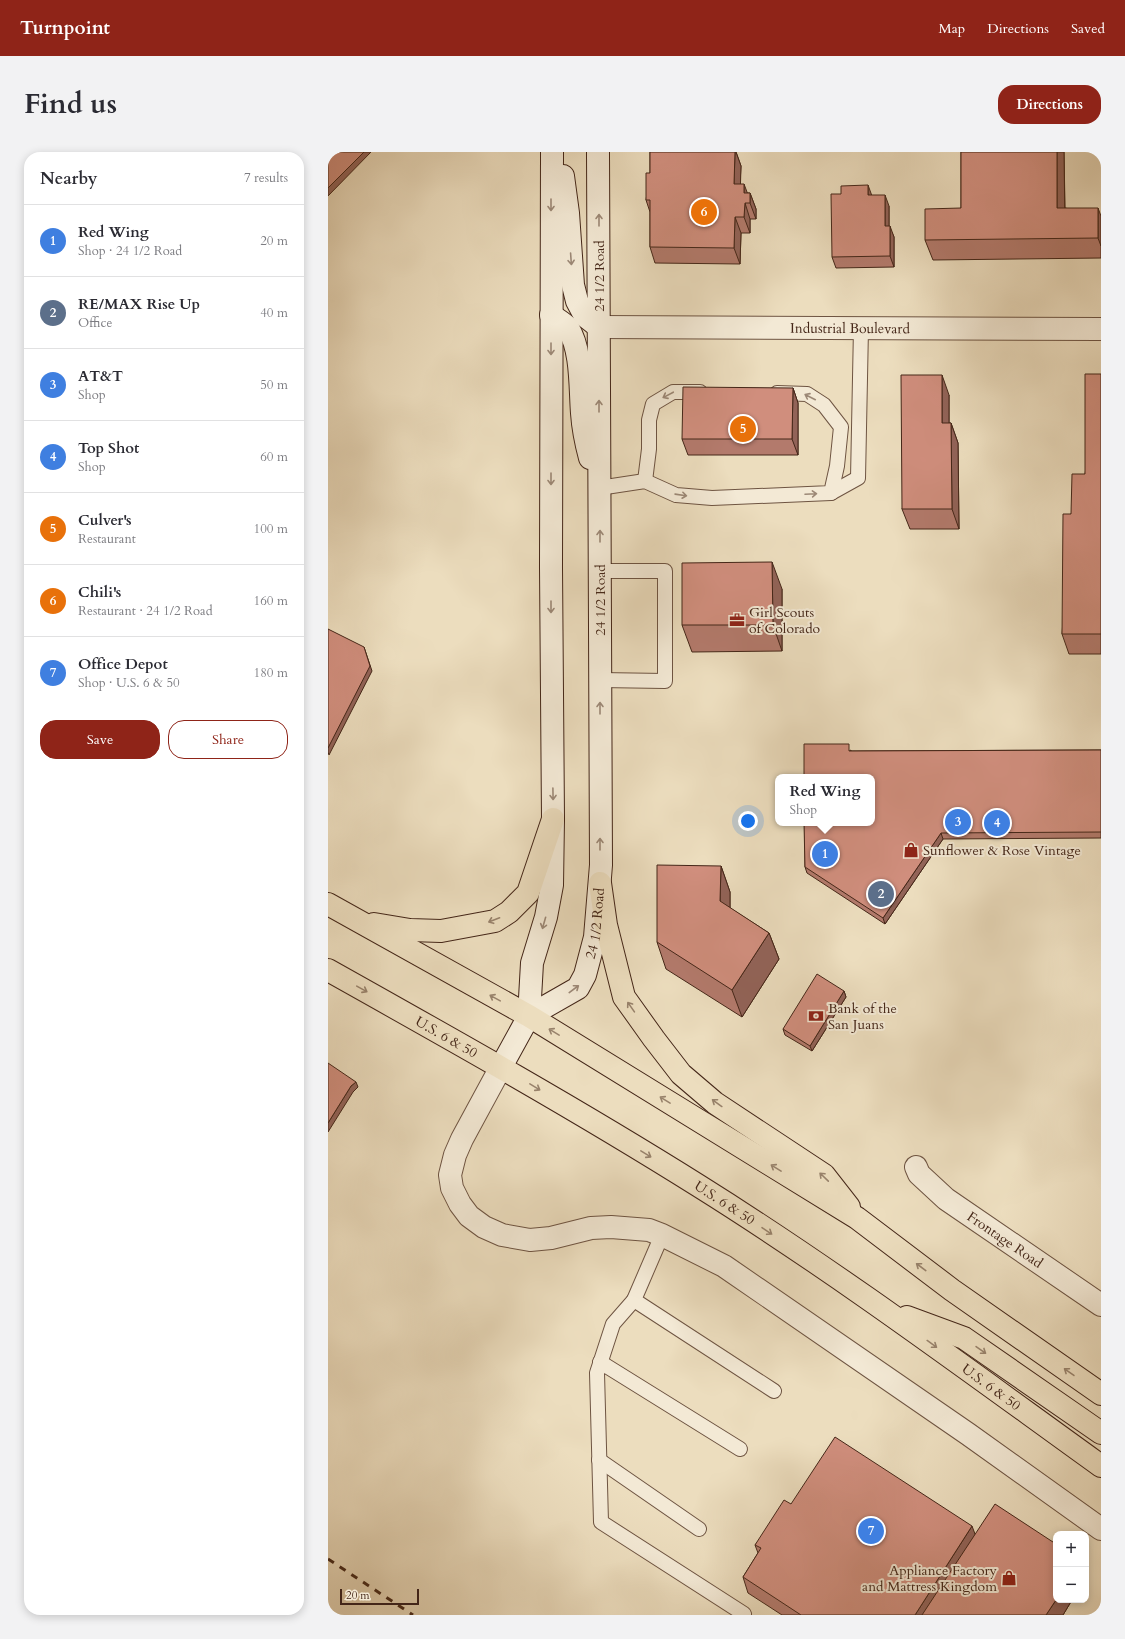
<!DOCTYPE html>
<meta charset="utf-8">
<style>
:root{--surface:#fff;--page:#f2f2f3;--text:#2b2b33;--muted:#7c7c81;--line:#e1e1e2;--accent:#8f2418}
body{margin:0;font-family:Cardo,serif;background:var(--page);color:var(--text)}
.controls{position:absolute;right:12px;bottom:12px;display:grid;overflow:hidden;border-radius:8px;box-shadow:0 2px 10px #0003}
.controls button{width:36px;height:36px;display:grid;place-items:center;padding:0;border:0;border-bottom:1px solid var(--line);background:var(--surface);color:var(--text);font:20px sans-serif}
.scale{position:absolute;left:12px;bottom:10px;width:79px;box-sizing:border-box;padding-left:4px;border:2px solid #442618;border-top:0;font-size:11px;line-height:14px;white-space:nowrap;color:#442618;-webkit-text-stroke:3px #f3e9d5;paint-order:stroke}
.you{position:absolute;left:420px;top:669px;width:14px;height:14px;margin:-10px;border:3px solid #fff;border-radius:50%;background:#1a73e8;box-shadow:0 0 0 6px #1a73e833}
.badge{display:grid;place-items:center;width:26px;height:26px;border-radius:50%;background:var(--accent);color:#fff;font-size:13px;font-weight:700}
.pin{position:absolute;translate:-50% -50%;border:2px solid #fff;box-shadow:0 1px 4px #0006}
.popup{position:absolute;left:447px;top:622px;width:100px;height:52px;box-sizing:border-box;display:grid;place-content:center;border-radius:8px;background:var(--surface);filter:drop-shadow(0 1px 3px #0005);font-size:13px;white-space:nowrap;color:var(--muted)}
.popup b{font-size:15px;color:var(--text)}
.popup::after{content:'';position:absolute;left:50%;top:100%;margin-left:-8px;border:8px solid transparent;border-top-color:var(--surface)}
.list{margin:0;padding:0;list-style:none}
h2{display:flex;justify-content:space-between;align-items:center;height:52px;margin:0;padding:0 16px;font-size:17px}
h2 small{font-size:13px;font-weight:400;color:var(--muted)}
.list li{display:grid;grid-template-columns:26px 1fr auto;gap:12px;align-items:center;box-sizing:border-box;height:72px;padding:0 16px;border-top:1px solid var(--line)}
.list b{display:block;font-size:15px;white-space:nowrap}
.list p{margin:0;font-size:13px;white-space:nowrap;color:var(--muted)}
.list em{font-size:13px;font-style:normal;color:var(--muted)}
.actions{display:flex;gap:8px;padding:12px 16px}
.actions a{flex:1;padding:9px 0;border:1px solid var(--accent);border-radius:16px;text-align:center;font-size:14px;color:var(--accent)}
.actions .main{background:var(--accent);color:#fff}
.map{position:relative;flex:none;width:773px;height:1463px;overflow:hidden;border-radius:16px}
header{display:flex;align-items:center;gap:24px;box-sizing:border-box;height:56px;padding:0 20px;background:var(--accent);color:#fff}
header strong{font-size:19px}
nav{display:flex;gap:22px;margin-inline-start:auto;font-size:14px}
.intro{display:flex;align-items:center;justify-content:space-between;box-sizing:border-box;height:96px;padding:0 24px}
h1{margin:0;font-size:28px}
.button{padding:10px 18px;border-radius:16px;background:var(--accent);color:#fff;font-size:14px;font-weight:700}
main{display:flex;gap:24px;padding:0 24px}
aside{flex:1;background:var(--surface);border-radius:16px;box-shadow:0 2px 10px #0003}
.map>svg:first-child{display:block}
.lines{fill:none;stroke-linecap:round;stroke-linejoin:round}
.lane-casing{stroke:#6e5442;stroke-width:16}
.street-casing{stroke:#6e5442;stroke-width:24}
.secondary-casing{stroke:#442618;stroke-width:24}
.highway-casing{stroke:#442618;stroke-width:24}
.lane{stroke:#f3e9d5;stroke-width:14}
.street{stroke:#f3e9d5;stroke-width:22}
.secondary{stroke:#f3e9d5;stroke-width:22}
.highway{stroke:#ecddbe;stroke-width:22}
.rail{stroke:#442618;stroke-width:3;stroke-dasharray:7 7;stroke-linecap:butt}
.wall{fill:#b37a6c;stroke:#442618}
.shaded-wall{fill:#926358;stroke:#442618}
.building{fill:#d08e7d;stroke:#442618}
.oneway{stroke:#9c8876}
.oneway2{stroke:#98826b}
.labels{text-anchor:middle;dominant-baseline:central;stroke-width:4;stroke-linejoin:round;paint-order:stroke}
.street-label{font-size:14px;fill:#442618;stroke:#f3e9d5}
.poi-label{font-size:14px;fill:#442618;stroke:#f3e9d5;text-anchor:start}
</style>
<header>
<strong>Turnpoint</strong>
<nav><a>Map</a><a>Directions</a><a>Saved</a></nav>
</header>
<div class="intro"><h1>Find us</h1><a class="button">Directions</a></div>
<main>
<aside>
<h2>Nearby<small>7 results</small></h2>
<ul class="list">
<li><span class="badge" style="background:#3f7fe0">1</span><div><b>Red Wing</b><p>Shop · 24 1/2 Road</p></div><em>20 m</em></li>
<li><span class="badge" style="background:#5c6f8a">2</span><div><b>RE/MAX Rise Up</b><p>Office</p></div><em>40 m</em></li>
<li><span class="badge" style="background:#3f7fe0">3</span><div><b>AT&amp;T</b><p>Shop</p></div><em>50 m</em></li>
<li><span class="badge" style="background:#3f7fe0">4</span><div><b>Top Shot</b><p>Shop</p></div><em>60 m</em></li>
<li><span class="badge" style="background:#e8710a">5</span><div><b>Culver's</b><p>Restaurant</p></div><em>100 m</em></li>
<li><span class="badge" style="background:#e8710a">6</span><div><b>Chili's</b><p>Restaurant · 24 1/2 Road</p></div><em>160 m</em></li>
<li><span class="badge" style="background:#3f7fe0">7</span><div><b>Office Depot</b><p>Shop · U.S. 6 &amp; 50</p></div><em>180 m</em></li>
</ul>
<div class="actions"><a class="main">Save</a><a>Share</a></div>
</aside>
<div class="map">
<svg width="773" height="1463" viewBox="0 0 773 1463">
<rect width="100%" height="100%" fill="#ecddbe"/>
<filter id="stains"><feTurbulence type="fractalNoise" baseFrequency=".005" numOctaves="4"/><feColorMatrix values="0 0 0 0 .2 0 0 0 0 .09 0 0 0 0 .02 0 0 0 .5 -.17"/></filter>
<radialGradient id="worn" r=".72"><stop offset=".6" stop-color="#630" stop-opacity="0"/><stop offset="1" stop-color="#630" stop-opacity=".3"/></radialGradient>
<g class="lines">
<g class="lane-casing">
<g id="lane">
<path d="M317 329 321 297V268L325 252 345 240H372"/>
<path d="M271 336 317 329 348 343 384 346 503 341 509 314 513 275 496 253 479 242 449 241"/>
<path d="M503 341 530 326 533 176"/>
<path d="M272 419H337V529L272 528"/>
<path d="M334 1083 306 1148 446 1239"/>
<path d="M306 1148 285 1172 269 1221 273 1370 416 1462"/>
<path d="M272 1210 412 1297"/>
<path d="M271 1308 371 1377"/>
</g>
</g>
<g class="street-casing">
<g id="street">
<path id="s1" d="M271 175 773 177"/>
<path d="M173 915 134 987 127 1003 122 1023 124 1036 132 1052 141 1064 156 1075 174 1083 202 1088 223 1086 263 1076 283 1075 321 1078 334 1083 396 1114 640 1282 773 1377"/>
<path id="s2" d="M588 1015 591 1022 618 1047 773 1153"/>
</g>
</g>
<g class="secondary-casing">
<g id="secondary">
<path d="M235 24 240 61 245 133 249 149 257 164 271 175"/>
<path d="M223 163C228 167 236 171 240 176 254 198 252 236 254 261 255 276 258 291 262 306"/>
<path id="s3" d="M201 864 250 836 257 823 267 785 273 713 270 0"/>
<path d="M173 915 201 864 204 811 218 765 224 733 225 667 223 416 224 0"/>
</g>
</g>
<g class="highway-casing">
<g id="highway">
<path d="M272 731 278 773 296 845 326 887 353 922 387 951 496 1023 521 1055"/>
<path d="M0 752 201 864 529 1066 624 1138 773 1242"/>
<path d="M46 772 82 778 113 779 167 769 181 760 200 741 225 667"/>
<path id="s4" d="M0 818C125 888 250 958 371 1034 510 1121 641 1219 773 1314"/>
<path d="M579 1165 636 1186 773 1281"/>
</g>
</g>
<use href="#lane" class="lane"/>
<use href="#street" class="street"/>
<use href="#secondary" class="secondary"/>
<use href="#highway" class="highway"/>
<path class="rail" d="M0 1407 85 1463"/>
</g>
<g class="wall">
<path d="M322 0H408L413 14 412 32 419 41H422L428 57V67H422V81H413L412 112 327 111 322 95V60L318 48 322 21Z"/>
<path d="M633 0H736L737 56 773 64V106L605 108 597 88 633 56Z"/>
<path d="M561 54V74L566 85V115L508 116 504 105Z"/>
<path d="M773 222V502H741L734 482 743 362 757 322Z"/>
<path d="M465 236 470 251V303H360L354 287Z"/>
<path d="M621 243V271H623L630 291 631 377H582L574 357Z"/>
<path d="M454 437V499L364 500 354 473Z"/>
<path d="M523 598V599L773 598V686L615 687 557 772 479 721 477 715 476 625Z"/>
<path d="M393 714 402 740V756L441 781 451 807 414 865 338 817 329 790Z"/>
<path d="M516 839 518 845 484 899 457 883 455 877Z"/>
<path d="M463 1352 647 1382 728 1448H744L735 1463H454L420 1441 415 1425 430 1401 427 1393Z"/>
</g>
<g class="shaded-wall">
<path d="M36 0H43L0 44V36Z"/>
<path d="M407 0H408L413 14 412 48 406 32Z"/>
<path d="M729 0H736L737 76 729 56Z"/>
<path d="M416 32 422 48 416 41Z"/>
<path d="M540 33 544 44 540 43Z"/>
<path d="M422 41 428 57V67L422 51Z"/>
<path d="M557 43 561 54V85L557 74Z"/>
<path d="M417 51 422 67V81L416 65Z"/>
<path d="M770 56 773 64V94L770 86Z"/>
<path d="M407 65 413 81 412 112 406 96Z"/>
<path d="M562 74 566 85V115L562 104Z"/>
<path d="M614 223 621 243V291L614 271Z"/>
<path d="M465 236 470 251V303L464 287Z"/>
<path d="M623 271 630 291 631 377 624 357Z"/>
<path d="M444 410 454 437V499L445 473Z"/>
<path d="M36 495 44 519 1 603 0 600V596Z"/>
<path d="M613 681 615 687 557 772 555 766Z"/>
<path d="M393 714 402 740V776L392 749Z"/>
<path d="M441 781 451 807 414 865 404 838Z"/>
<path d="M516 839 518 845 484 899 482 894Z"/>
<path d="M28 930 30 935 25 940 0 980V971L23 934Z"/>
<path d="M644 1374 650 1390 603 1463H587Z"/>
<path d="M758 1420 760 1425 758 1427Z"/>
<path d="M728 1448H744L735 1463H718Z"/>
</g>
<g class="building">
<path d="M0 0H36L0 36Z"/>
<path d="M322 0H407L406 32H416V41H422V51H417L416 65H407L406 96 322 95V48H318V21H322Z"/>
<path d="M633 0H729V56H770V86L597 88V57L633 56Z"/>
<path d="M540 33V43H557V74H562V104L504 105 503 42H513V34Z"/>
<path d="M757 222H773V482H734L735 362H743L744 322H757Z"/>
<path d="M573 223H614V271H623L624 357H574Z"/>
<path d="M355 235 465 236 464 287H354Z"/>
<path d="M444 410 445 473H354V411Z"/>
<path d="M0 477 36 495 42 514 0 596Z"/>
<path d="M476 592H521V599L773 598V680L613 681 555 766 477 715 476 671H544V625H476Z"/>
<path d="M329 713 393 714 392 749 441 781 404 838 329 790Z"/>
<path d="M489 822 516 839 482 894 455 877Z"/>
<path d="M0 911 28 930 23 934 0 971Z"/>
<path d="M507 1285 644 1374 587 1463H473L415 1425 433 1396 427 1393 456 1348 463 1352Z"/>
<path d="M667 1352 728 1392V1448L718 1463H594Z"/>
</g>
<defs><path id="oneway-shaft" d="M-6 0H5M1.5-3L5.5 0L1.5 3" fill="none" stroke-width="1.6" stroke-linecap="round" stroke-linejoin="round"/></defs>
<g class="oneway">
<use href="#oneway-shaft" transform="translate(223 53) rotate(90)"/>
<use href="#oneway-shaft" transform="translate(271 68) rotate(-90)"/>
<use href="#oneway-shaft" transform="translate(243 107) rotate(86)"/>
<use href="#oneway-shaft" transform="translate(223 197) rotate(90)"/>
<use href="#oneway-shaft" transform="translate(340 243) rotate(152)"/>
<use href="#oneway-shaft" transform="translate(482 245) rotate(-153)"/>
<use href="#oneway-shaft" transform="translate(271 254) rotate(-90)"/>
<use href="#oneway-shaft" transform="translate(223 327) rotate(90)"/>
<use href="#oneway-shaft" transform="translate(483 342) rotate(-3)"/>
<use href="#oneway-shaft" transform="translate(353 343) rotate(8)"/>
<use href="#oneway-shaft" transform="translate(272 384) rotate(-90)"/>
<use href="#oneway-shaft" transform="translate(223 455) rotate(90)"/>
<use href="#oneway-shaft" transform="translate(272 556) rotate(-90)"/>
<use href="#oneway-shaft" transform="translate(225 642) rotate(89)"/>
<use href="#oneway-shaft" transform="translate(272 692) rotate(-90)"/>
<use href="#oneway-shaft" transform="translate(216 771) rotate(106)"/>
<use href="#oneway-shaft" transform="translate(246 837) rotate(-37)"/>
</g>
<g class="oneway2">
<use href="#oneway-shaft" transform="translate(166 768) rotate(159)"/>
<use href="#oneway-shaft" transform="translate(34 837) rotate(29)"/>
<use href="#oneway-shaft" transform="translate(167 846) rotate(-151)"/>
<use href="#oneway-shaft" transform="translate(303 855) rotate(-125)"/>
<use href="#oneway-shaft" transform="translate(226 880) rotate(-149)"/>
<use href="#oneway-shaft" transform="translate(207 935) rotate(31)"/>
<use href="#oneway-shaft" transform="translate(337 948) rotate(-148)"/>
<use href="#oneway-shaft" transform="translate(389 951) rotate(-144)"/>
<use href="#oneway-shaft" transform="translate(318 1002) rotate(31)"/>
<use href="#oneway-shaft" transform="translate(448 1016) rotate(-148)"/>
<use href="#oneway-shaft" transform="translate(496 1025) rotate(-136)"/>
<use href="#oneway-shaft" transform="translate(439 1079) rotate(34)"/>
<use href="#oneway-shaft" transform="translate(593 1115) rotate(-143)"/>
<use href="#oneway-shaft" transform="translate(604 1192) rotate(36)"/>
<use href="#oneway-shaft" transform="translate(653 1198) rotate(35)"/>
<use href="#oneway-shaft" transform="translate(741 1220) rotate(-145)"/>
</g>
<defs>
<g id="office-bare" transform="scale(1.2)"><path d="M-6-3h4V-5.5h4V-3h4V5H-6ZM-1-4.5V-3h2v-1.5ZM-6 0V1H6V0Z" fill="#8f2418" stroke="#f3e9d5" stroke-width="2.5" paint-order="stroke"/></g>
<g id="shop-bare" transform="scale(1.2)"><path d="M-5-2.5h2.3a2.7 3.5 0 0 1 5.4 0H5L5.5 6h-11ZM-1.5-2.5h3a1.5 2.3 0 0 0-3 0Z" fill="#8f2418" stroke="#f3e9d5" stroke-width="2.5" paint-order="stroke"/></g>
<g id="bank-bare" transform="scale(1.2)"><path d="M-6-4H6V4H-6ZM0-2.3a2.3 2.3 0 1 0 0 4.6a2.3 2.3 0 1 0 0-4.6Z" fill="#8f2418" stroke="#f3e9d5" stroke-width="2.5" paint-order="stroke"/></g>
</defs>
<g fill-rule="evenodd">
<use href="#office-bare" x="409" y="468"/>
<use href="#shop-bare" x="583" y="698"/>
<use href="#bank-bare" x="488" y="864"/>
<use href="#shop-bare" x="681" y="1426"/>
</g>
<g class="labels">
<g class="street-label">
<text transform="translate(271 124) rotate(-90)">24 1/2 Road</text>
<text stroke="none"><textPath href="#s1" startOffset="251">Industrial Boulevard</textPath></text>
<text transform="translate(272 448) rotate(-90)">24 1/2 Road</text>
<text stroke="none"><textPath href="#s3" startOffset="124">24 1/2 Road</textPath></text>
<text stroke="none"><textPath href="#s4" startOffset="136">U.S. 6 &amp; 50</textPath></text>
<text stroke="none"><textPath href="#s4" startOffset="460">U.S. 6 &amp; 50</textPath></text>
<text stroke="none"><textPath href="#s2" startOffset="116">Frontage Road</textPath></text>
<text stroke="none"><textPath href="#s4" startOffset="784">U.S. 6 &amp; 50</textPath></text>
</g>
<g class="poi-label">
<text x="421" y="460">Girl Scouts<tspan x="421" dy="16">of Colorado</tspan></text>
<text x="595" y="698">Sunflower &amp; Rose Vintage</text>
<text x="500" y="856">Bank of the<tspan x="500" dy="16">San Juans</tspan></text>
<text x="669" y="1418" text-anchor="end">Appliance Factory<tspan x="669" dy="16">and Mattress Kingdom</tspan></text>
</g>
</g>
<rect width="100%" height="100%" filter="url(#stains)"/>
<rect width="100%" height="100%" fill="url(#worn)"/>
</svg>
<div class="controls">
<button>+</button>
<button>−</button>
</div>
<div class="scale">20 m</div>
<div class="you"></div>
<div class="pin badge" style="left:497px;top:702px;background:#3f7fe0">1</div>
<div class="popup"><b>Red Wing</b>Shop</div>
<div class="pin badge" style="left:553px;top:742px;background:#5c6f8a">2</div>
<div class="pin badge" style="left:630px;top:670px;background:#3f7fe0">3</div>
<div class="pin badge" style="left:669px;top:671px;background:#3f7fe0">4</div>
<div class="pin badge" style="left:415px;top:277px;background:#e8710a">5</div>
<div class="pin badge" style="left:376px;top:60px;background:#e8710a">6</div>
<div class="pin badge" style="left:543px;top:1379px;background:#3f7fe0">7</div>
</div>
</main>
